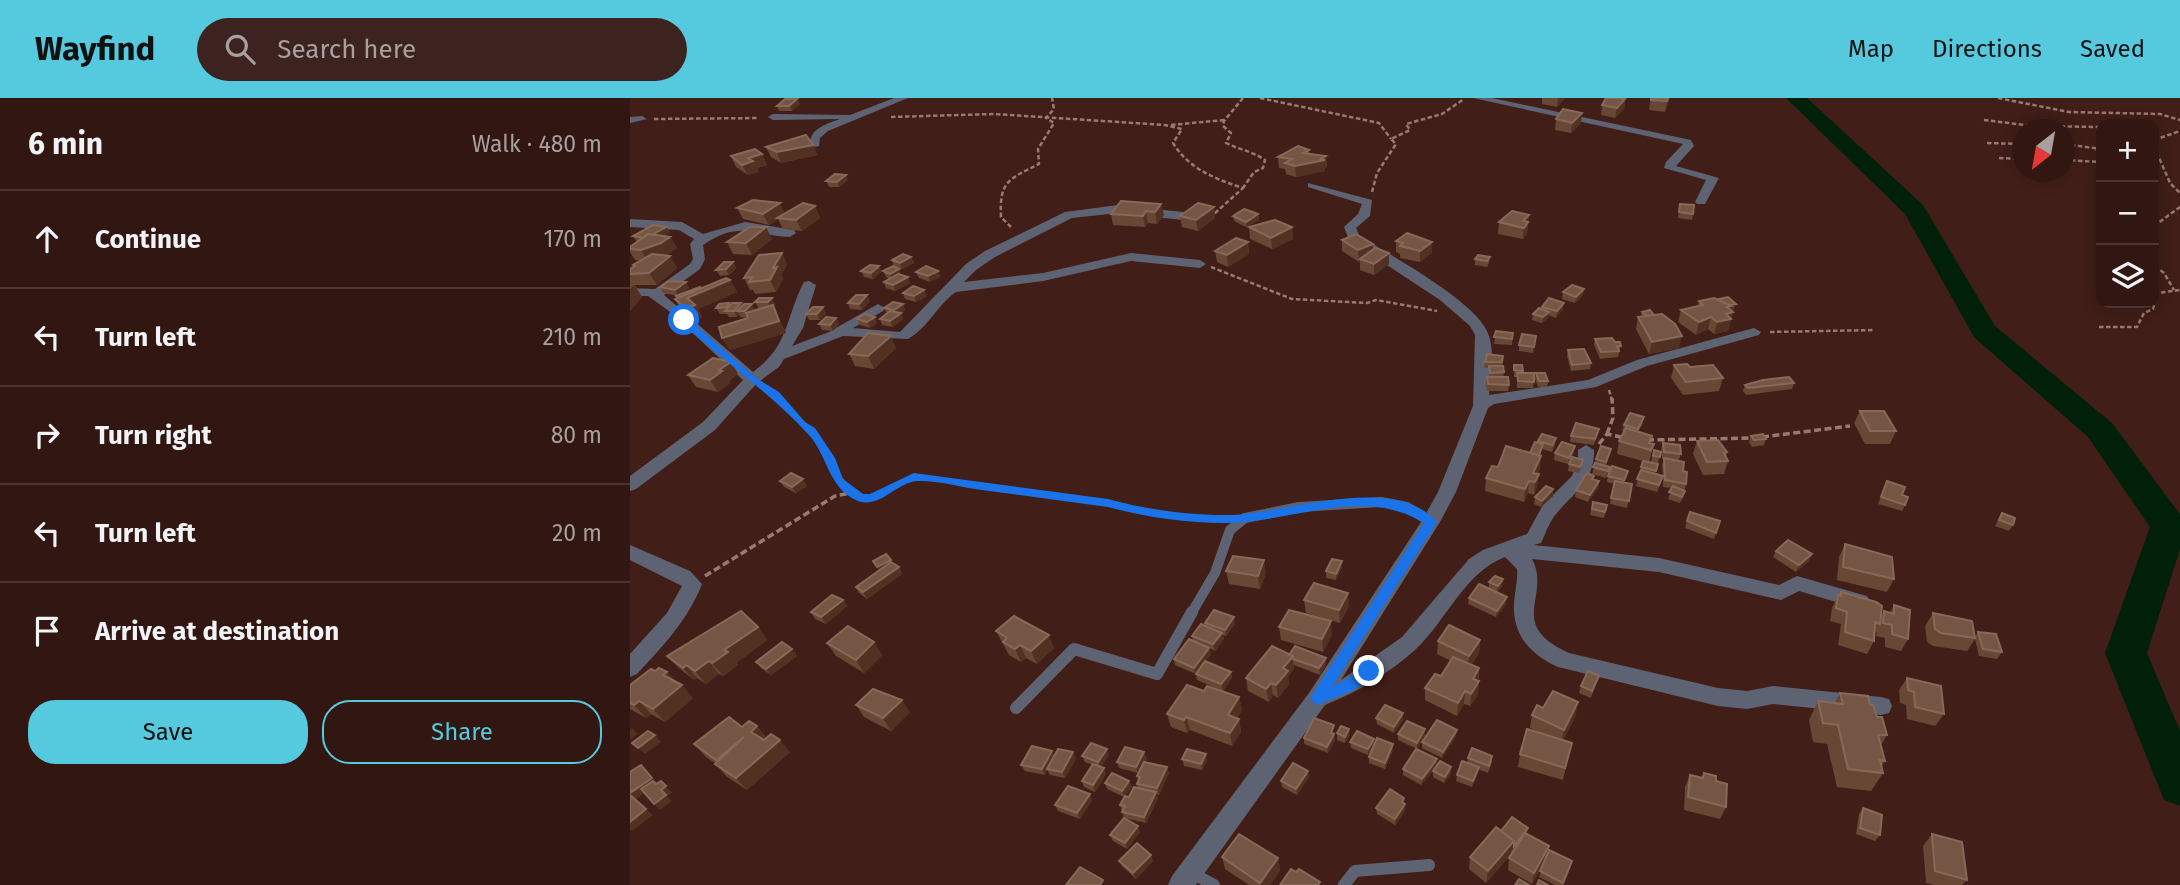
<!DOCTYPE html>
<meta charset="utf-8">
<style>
:root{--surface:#311611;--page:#3d231f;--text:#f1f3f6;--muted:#a89f9f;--line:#4c3531;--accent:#55cadf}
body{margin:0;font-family:"Fira Sans",sans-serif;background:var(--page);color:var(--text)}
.controls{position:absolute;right:21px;top:21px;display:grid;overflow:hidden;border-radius:14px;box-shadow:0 4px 18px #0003}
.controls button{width:63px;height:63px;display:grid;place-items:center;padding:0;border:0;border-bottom:2px solid var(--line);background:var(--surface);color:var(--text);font:35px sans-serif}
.compass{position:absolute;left:1382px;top:21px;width:63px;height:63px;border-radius:50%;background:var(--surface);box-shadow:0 4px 18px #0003;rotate:211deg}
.stop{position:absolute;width:21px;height:21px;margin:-16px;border:5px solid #1a73e8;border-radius:50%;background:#fff}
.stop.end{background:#1a73e8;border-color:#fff;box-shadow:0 2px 7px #0008}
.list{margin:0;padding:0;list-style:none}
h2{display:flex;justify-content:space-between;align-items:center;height:91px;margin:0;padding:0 28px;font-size:30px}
h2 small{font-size:23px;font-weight:400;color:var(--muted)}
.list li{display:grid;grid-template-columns:46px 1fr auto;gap:21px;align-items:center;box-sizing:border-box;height:98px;padding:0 28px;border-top:2px solid var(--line)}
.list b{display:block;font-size:26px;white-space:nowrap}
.list em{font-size:23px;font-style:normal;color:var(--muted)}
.actions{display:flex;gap:14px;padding:21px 28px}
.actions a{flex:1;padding:16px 0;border:2px solid var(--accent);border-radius:28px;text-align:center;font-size:24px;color:var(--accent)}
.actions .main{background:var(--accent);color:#111}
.icon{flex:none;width:38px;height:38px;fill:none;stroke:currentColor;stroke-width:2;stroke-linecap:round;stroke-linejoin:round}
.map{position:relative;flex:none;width:1550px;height:787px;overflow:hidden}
header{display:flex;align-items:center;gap:42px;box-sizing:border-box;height:98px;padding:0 35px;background:var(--accent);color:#111}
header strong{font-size:33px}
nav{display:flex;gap:38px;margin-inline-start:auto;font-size:24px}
.search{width:490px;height:63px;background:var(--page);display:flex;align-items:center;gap:18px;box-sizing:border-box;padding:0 24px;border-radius:38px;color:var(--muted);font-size:26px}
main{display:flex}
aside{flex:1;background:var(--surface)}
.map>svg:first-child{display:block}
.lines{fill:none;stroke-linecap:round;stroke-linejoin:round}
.river{fill:#00200a;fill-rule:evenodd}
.path-far1{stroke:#987a74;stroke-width:2.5;stroke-dasharray:4.5 2.5;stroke-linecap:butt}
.path{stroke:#987a74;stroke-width:3.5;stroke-dasharray:7 3.5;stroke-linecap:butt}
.service-far1{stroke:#5e6373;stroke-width:10}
.service{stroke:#5e6373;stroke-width:12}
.minor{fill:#5e6373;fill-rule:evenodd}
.wall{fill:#684734}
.shaded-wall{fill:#523122}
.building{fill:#755644;stroke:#876959;stroke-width:2}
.route{fill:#1a73e8}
</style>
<header>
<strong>Wayfind</strong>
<div class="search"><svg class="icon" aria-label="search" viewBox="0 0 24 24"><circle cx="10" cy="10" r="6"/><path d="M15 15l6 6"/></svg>Search here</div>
<nav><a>Map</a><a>Directions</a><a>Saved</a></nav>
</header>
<main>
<aside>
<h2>6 min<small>Walk · 480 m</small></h2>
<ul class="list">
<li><svg class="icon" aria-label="ahead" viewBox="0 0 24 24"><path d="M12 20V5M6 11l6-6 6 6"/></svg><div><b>Continue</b></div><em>170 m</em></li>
<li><svg class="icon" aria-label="left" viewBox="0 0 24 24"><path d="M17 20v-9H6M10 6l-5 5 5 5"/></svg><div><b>Turn left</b></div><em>210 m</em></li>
<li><svg class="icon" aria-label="right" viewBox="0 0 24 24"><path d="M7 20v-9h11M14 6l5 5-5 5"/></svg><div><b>Turn right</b></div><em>80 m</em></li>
<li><svg class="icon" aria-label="left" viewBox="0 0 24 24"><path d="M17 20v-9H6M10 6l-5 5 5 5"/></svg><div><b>Turn left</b></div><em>20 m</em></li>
<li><svg class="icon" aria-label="arrive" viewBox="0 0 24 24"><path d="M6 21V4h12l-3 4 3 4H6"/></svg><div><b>Arrive at destination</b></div></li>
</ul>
<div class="actions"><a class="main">Save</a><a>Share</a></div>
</aside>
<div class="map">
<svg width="1550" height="787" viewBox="0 0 1550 787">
<rect width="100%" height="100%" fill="#411e17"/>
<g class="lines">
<path class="river" d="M1156 0H1177L1293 107 1365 228 1482 325 1550 416V451L1517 555 1550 633V708L1534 702 1475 555 1520 429 1458 339 1344 239 1275 116Z"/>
<g class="path-far1">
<path d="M613 0 594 23 593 28 601 35 596 45C610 52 622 53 635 62L633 70 624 74 613 90"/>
<path d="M630 0 749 25 761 41"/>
<path d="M1368 0 1439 14 1530 16 1550 22"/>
<path d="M261 19 364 16 535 27 552 31 543 45C559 71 585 81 613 90L584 116"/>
<path d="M24 21 129 20"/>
<path d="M1354 22 1403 28 1471 29"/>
<path d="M541 27 594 22"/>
<path d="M1524 42 1550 33"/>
<path d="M1357 45 1392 46"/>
<path d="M1434 46 1471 51"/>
<path d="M1524 48 1540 85 1550 95"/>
<path d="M1466 51 1471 56"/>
<path d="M1369 60 1392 61"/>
<path d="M1434 62 1471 64"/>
<path d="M742 94 747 75 766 46 761 41 780 32 776 26 812 16 834 1"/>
<path d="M1524 128 1550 109"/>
<path d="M381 129 371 119C369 83 379 81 409 66L408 51 424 25 416 20 424 11 422 0"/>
<path d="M1524 154 1525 168 1534 175 1544 192"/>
<path d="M581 169 662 201 737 205 746 202 807 213"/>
<path d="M1469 229H1507L1514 215 1523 211 1527 195 1550 192"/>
<path d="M1140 234 1245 232"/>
<path d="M137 288 149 302"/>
<path d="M979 292 982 302"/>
</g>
<g class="path">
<path d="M147 300 183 334 220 395"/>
<path d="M977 336 983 320 982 300"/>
<path d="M1132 339 1220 328"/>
<path d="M1017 342 1124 340"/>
<path d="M969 346 977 336 995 340"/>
<path d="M75 478 205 398 220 395 242 400 284 379 477 405 503 412 592 421"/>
</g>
<path class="service-far1" d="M561 516 585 475 600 432 615 420 669 409 751 404 777 409 801 424"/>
<g class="service">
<path d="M386 610 444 551 527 576 562 514"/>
<path d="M562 775 584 787"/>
<path d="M714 787 725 773 799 767"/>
</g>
<g class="minor">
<path d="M264 0H278L198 33 190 40 189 48 185 49 180 46C180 30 197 26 210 21L143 22 138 19 143 16 220 17Z"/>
<path d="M843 0H862L1061 42 1064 48 1046 68 1089 80 1075 106H1067L1065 104 1076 82 1034 70 1036 64 1053 46Z"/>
<path d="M0 19 12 18 17 21 0 25Z"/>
<path d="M678 85 742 102 740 118 726 130 729 137C760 158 849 204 859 238 865 256 860 279 859 297L958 282 1007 262 1124 230 1131 234 1129 237 1017 268 966 289 864 306 858 310 826 394 810 424 711 582 772 539 839 461 853 452 897 436 913 407 942 378 948 363V352L956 347 964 352C965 382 944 395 926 416 919 424 916 435 911 445L904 447 1029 460 1149 487 1167 478 1237 498 1240 503 1237 508 1230 511 1169 493 1151 502 1029 474 902 461C922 498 875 526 939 555L1088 590 1117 593 1143 588 1251 599 1259 601 1262 608 1259 615 1251 617 1143 606 1117 611 1088 608 928 569C900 556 882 537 884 504 885 493 888 482 887 471L875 459C835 474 816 523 786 551 760 575 727 594 695 607L566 787H538L542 778 679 595 793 421 808 394 843 308 845 237 840 228 810 202 719 142 714 129 728 116 732 106 678 89Z"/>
<path d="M488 107 553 114 559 118 553 122 488 115 442 120 365 159 346 172 334 184 413 175 501 155 570 162 576 166 570 170 501 163 413 183 326 194C307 207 298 230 278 241L213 238 154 261 149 269 127 285 85 332 6 391 0 393V378L73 324 113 282 39 213 18 198H0V190L25 191 60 166 63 161 60 146 64 141 49 132 0 129V121L52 124 73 136 115 124 164 132 166 135 160 139C123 137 109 122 73 147L75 161 70 171 34 197 123 274C160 247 155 220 174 184L179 183 186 187 173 230 162 248 199 234 248 206 255 210 253 213 223 230 270 234 336 166 355 153 435 114Z"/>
<path d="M0 447 60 473 72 486C58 522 33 548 7 576L0 579V556L37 515 52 488 0 462Z"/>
</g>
</g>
<g class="wall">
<path d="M912 0H935L927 9 912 6Z"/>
<path d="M1021 0H1040L1035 14 1019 12Z"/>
<path d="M167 1 170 6 162 13H149L147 8Z"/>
<path d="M995 1 994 11 985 20 971 17 972 7Z"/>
<path d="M926 21 951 25 941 35 925 32Z"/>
<path d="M183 47 187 57 151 65 141 59 136 49Z"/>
<path d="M679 52V56L696 58 697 69 695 70V73L666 79 656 76 655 71 649 70 648 59Z"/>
<path d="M132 56 137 67 127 70 129 74 118 77 106 69 101 58Z"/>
<path d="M218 82 209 89H199L196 83Z"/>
<path d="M531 106 534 117 527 126 518 125 515 129 483 127 481 116Z"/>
<path d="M1050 106 1063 116 1062 122 1048 120Z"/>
<path d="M185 108 190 120 172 133 153 131 148 121 139 127 113 121 107 110 155 115Z"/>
<path d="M584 109 585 120 568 133 552 129 550 118Z"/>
<path d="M628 116 629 122 616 129 604 123 603 118Z"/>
<path d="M899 117 897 136 893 141 868 136 869 124Z"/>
<path d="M36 129 40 134 33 138 40 139 47 150 35 158H40L47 170 27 187H5L12 199 0 213V171L3 169V167L11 163 5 162 0 154V149L7 144 3 138Z"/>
<path d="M619 129H662L663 141 642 151 620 141Z"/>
<path d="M142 141 122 157 103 156 97 144Z"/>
<path d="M712 142 743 151 759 155V166L744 177 730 172V163L729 164 712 153Z"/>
<path d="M766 143 802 155 790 164 770 160V156L766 154Z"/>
<path d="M618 144 619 156 598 169 587 164 585 153Z"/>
<path d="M152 155 157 167 151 177 153 181 146 194 125 196 123 192H120L114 180Z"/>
<path d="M281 159 284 165 272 171 264 168 262 162Z"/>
<path d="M860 159 859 165 857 169 845 167V161Z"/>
<path d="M103 164 106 170 99 177 90 178 86 172Z"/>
<path d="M249 168 251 174 243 181 234 179 231 173Z"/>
<path d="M253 173 271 177 280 185 265 193 256 190 254 184 259 181 256 179Z"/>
<path d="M308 173 310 179 300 184 289 180 286 174Z"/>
<path d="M100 182 107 194 68 211 72 219 64 223 52 213 45 201 47 200 46 198H48L33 195 30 189 56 184 59 190 49 197Z"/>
<path d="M933 194 953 197 945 205 932 201Z"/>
<path d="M273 195 297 198 286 204 275 201Z"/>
<path d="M129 200 145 206 143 208 156 235 100 252 92 240 118 220 111 219 109 217 107 219H99L97 216H90L86 210 99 205 100 207 112 208 125 212 129 211 125 204Z"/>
<path d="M1089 201 1104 212 1102 213 1103 214 1098 233 1084 236 1078 231 1066 237 1048 224 1051 212 1068 208 1069 203 1089 202Z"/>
<path d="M240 203 232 212 220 211 218 205Z"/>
<path d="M273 206 275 212 271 215 273 221 263 229 252 227 250 221 257 216 254 210Z"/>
<path d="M912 209 933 211 926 220 918 217V220L912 225 902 222 903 216 912 211Z"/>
<path d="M1012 214 1049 250 1019 256 1006 231 1008 219H1011Z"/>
<path d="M196 215 190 222H179L176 216Z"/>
<path d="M206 220 209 226 203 233 192 232 189 226Z"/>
<path d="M227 221 247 225 240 230 230 227Z"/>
<path d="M866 233 883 235 882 247 864 246Z"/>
<path d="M906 238 903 255 889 253V247Z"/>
<path d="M965 241 985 244 991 248 988 259 970 261 964 247Z"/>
<path d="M266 250 244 271 225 268 219 256Z"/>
<path d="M938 252 961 265 960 271 941 273 937 258Z"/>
<path d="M101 264 108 276 99 283 100 285 88 294 66 289 58 277Z"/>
<path d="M855 264 873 265 872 268 874 274 873 279 879 287 878 293H857L856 285 857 279H859V270H854Z"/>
<path d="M884 267H892V275L904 284 903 290H887V279H884Z"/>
<path d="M1044 267 1093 280 1089 293 1053 297 1041 280Z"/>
<path d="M906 275 918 283 917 289H908L905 281Z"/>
<path d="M1164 285 1162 291 1116 297 1113 293 1115 287Z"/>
<path d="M1230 313 1266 333 1260 346H1235L1224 325Z"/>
<path d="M1013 325 1008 334 1020 345 1024 346 1019 364H1021L1024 352 1031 354 1025 376 1033 378 1032 367 1034 361H1032L1031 352 1033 345 1051 356 1049 362 1056 386 1053 399 1050 405 1038 401 1042 390 1033 389V379L1027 394 1006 388 1013 363 987 356 989 343 994 334 992 333 994 327Z"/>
<path d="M969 331 964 347 940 344 941 338Z"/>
<path d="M1121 338 1136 341 1134 347 1122 349 1119 344Z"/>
<path d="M926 340 925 347 922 354 912 351 910 357V371L907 376V389L904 397 898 395 894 404 855 393 856 380 868 369 900 355 908 343Z"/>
<path d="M1067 343 1097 354 1096 359 1098 363 1094 376 1073 377 1063 356Z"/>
<path d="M981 351 976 368 980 369 976 380 962 376 966 361Z"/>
<path d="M925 355H944L938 366 924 362Z"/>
<path d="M939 366 952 369 949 375 938 373Z"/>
<path d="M978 378 997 379 994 385 1002 386 997 410 980 406 984 386 977 384Z"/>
<path d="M964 381 969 383 968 390 958 404 945 399 946 392Z"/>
<path d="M150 383 177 388 166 395 154 389Z"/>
<path d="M1257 383 1272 397 1275 407 1272 413 1248 406Z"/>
<path d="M923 398 911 409 904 406 905 399Z"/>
<path d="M963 404 977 407 974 420 960 417Z"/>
<path d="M1372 415 1383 427 1379 433 1365 428Z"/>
<path d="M1057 423H1090L1084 441 1055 430Z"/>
<path d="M1215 446 1264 481 1257 494 1207 482 1209 459Z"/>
<path d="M1146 453 1179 463 1166 474 1143 459Z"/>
<path d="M243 463 269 469 272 476 237 501 229 495 226 489 249 473Z"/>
<path d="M712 463V469L706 482 696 480V473Z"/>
<path d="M596 473 636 475 630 491 599 486Z"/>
<path d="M873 481 872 488 867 495 876 506 866 519 838 506 839 500 859 491V484Z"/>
<path d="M1211 494 1251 519 1254 513 1260 515 1264 507 1278 541 1271 553 1255 549V540L1246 538 1247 533 1244 537V543L1237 556 1208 547 1211 526 1200 523 1202 510 1208 497 1209 498Z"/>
<path d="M213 502 217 508 196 526 185 521 181 514Z"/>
<path d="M674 502 719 508 710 525 676 515Z"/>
<path d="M1303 515 1345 539 1348 534 1372 554 1367 561 1349 558 1345 541 1337 553 1303 548 1297 544 1295 528Z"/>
<path d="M575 525 605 526 596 538 593 537 594 541 585 553 579 550 581 557 575 563 601 574 602 580 593 593 567 582 566 576 545 567 544 561 563 543 562 538 575 528Z"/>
<path d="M128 529 137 542 106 565 108 567 93 578 89 576 76 586 67 580 64 582 49 570 37 558Z"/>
<path d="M649 529 702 536 693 554 651 542Z"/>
<path d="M366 533 424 550 407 566 396 560 391 564 379 557Z"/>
<path d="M850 542 849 555 841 567 849 570 848 596 840 608 834 606 827 618 795 602V590L811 578 821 563 807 556 808 543Z"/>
<path d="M244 544 252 557 234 575 206 558 197 545Z"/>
<path d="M659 557 696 560V566L690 577 664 567V571L658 579 659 586 648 600 643 597 639 604 618 593 616 580Z"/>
<path d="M167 558 141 577 131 570 126 564Z"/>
<path d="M25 573 37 574 46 584 63 600 35 624 21 616 16 620 0 611V587Z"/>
<path d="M969 578 961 600 949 595 951 588Z"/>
<path d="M1277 580 1314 616 1305 628 1277 621 1276 607 1270 605 1269 592Z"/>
<path d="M574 593 609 599 612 612 607 620 609 621 611 634 602 648 560 632 557 635 541 629 537 616Z"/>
<path d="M1210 595 1240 607 1257 637 1251 647 1255 663 1251 669 1253 675 1241 693 1207 689 1197 646 1183 644 1179 622 1188 603 1205 605Z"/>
<path d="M226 607 280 614 261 633 234 619Z"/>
<path d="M913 610 946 617 933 642 942 645 933 682 888 669 890 656 913 636 900 630 902 617Z"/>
<path d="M746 620 773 622 764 635 747 626Z"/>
<path d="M127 628 137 640 160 654 117 692 96 678 85 665 76 659 64 646 112 629Z"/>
<path d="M795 631V637L787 651 768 642V636Z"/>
<path d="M705 634 704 636 705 642 698 655 674 646V640Z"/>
<path d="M707 635 720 637 715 645 707 642Z"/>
<path d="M826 638 812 660 792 650V644Z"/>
<path d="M720 644 744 647 763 646V652L755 671 739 665V659L743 649 738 657 721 650Z"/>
<path d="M514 654 517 661 515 665 539 675 529 697 526 696 528 700 516 725 494 720 490 707 494 699 477 691 475 685 499 683 502 689 495 698 499 699 508 690 507 686 508 682 507 678 508 675 489 670 487 664Z"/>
<path d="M424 657 446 661 435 680 420 677 417 672 415 677 395 673 391 667Z"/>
<path d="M479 657 471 669 474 670 476 676 465 694 454 689 452 683 463 667 455 664 452 658Z"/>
<path d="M862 658V664L858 675 848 671V675L842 689 826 683 827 677 837 665 838 660Z"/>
<path d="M552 661 577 662 572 672 554 668Z"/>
<path d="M807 661V667L821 669V675L814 685 803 679V673L804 671 791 687 773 677V671Z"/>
<path d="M1074 675 1086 683 1096 709 1090 721 1054 712 1055 689 1060 677 1072 680Z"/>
<path d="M679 679 667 697 652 689 651 683Z"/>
<path d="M460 696 462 702 450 721 428 713 425 707Z"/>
<path d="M774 706 775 713 765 727 747 716 746 710Z"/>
<path d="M1233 710 1250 737 1245 743 1226 736 1229 716Z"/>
<path d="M871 733 897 736 917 757 942 763 933 787H925L909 779 914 765 902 786 878 772 879 760 885 751 883 754 882 753V755L856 785 839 771 840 759Z"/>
<path d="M510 734 497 751 483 743 480 737Z"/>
<path d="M1302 736 1337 782 1332 787H1304L1296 785 1293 748Z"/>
<path d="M592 759 648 760 650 772 640 787H619L595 771Z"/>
<path d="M489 763H523L506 781 492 768Z"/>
</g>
<g class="shaded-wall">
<path d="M928 0H935L927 9Z"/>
<path d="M1038 0H1040L1035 14 1037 3Z"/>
<path d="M167 1 170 6 162 13 159 8Z"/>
<path d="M995 1 994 11 985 20 987 10Z"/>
<path d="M952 15 951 25 941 35 942 25Z"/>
<path d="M183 47 187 57 151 65 147 54Z"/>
<path d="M132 56 137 67 127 70 129 74 118 77 112 67 118 60Z"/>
<path d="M696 58 697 69 695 70V73L666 79 665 68 691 61Z"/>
<path d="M216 77 218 82 209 89 207 84Z"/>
<path d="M150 105 155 116 147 120 148 121 139 127 133 116Z"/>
<path d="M531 106 534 117 527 126 525 114Z"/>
<path d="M185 108 190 120 172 133 166 122Z"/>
<path d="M584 109 585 120 568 133 566 122Z"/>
<path d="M516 113 518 125 515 129 513 118Z"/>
<path d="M628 116 629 122 616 129V124Z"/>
<path d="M899 117 897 136 893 141V123Z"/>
<path d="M36 129 40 134 19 146 16 140Z"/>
<path d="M136 129 142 141 122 157 116 145Z"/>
<path d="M662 129 663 141 642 151 641 140Z"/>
<path d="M40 139 47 150 38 156 18 164 11 152Z"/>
<path d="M618 144 619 156 598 169 597 157Z"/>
<path d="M802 144V155L790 164V153Z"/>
<path d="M743 146V158L730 161V163L729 164 728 152Z"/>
<path d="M152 155 157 167 151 177 153 181 146 194 140 182 143 170Z"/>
<path d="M759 155V166L744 177V166Z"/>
<path d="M40 158 47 170 27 187 19 175Z"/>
<path d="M281 159 284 165 272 171 270 165Z"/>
<path d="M103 164 106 170 99 177 96 171Z"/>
<path d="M249 168 251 174 243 181 241 175Z"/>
<path d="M269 171 272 177 262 182 260 176Z"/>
<path d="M308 173 310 179 300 184 298 178Z"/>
<path d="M278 179 280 185 265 193 263 187Z"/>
<path d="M100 182 107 194 68 211 72 219 64 223 56 211 57 200Z"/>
<path d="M56 184 59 190 48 198 45 192Z"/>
<path d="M4 187 12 199 0 213V192Z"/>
<path d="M954 191 953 197 945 205 946 199Z"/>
<path d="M294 192 297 198 286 204 284 198Z"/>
<path d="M237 197 240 203 232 212 229 206Z"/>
<path d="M142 200 145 206 143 208 156 235 100 252 92 240 141 210 138 204Z"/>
<path d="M111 205 114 211 107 213 109 217 107 219 104 213Z"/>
<path d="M934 205 933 211 926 220 927 213Z"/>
<path d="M122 206 125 212 118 219 115 213Z"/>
<path d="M273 206 275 212 271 215 273 221 263 229 260 223 267 218 264 212Z"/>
<path d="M1106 206 1104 212 1100 213 1103 214 1098 233 1084 236 1087 224 1097 208Z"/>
<path d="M193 209 196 215 190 222 187 216Z"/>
<path d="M919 214 918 220 912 225 913 219Z"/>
<path d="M245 219 247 225 240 230 237 224Z"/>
<path d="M1081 219 1078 231 1066 237 1069 224Z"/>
<path d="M206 220 209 226 203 233 200 227Z"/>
<path d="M261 238 266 250 244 271 238 258Z"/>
<path d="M1052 238 1049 250 1019 256 1022 244Z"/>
<path d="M101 264 108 276 99 283 100 285 88 294 80 282 89 272Z"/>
<path d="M945 348 944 355 938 366 939 360Z"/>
<path d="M911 358 910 371 903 384V375Z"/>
<path d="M909 376 907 389 904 397 905 384Z"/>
<path d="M173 381 177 388 166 395 162 389Z"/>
<path d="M899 383 898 395 894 404 895 391Z"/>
<path d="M969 383 968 390 958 404 960 397Z"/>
<path d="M923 391V398L911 409 912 403Z"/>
<path d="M1182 456 1179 463 1166 474 1169 467Z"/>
<path d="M261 462 264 469 251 476 247 469Z"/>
<path d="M634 462 636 475 630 491 628 478Z"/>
<path d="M712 463V469L706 482V476Z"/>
<path d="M269 469 272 476 237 501 233 494Z"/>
<path d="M873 481 872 488 867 495 868 488Z"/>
<path d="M718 495 719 508 710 525 709 512Z"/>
<path d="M877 499 876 506 866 519 867 513Z"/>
<path d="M213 502 217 508 196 526 191 519Z"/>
<path d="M604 519 605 526 596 538 595 532Z"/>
<path d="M701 523 702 536 693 554 692 541Z"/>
<path d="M128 529 137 542 106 565 108 567 93 578 82 565 94 552Z"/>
<path d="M592 535 594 541 585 553 583 546Z"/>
<path d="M419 537 424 550 407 566 401 553Z"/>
<path d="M850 542 849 555 838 571 839 558Z"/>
<path d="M244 544 252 557 234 575 226 562Z"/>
<path d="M390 547 396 560 391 564 385 551Z"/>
<path d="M579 550 581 557 565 576 564 570Z"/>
<path d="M162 551 167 558 141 577 136 571Z"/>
<path d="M663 558 664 571 658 579 659 586 648 600 646 587 653 570Z"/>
<path d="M696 560V566L690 577 689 570Z"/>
<path d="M79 563 89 576 76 586 65 573Z"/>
<path d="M56 567 67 580 64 582 53 570Z"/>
<path d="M849 570 848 583 843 581Z"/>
<path d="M37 574 48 587 33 577Z"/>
<path d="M601 574 602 580 593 593 591 586Z"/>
<path d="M849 583 848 596 840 608 841 596Z"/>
<path d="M641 585 643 597 639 604 636 591Z"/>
<path d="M52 587 63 600 35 624 23 611Z"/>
<path d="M835 593 834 606 827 618 828 605Z"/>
<path d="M609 599 612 612 601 630 598 617Z"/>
<path d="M272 602 280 614 261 633 253 620Z"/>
<path d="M9 603 21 616 16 620 4 607Z"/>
<path d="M948 604 946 617 931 645 934 632Z"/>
<path d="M773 615V622L764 635V629Z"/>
<path d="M556 619 560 632 557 635 554 622Z"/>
<path d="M609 621 611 634 602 648 600 635Z"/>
<path d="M127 628 138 641 131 646 121 634Z"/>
<path d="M2 630 8 636 0 642V631Z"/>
<path d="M719 631 720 637 715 645V639Z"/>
<path d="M795 631V637L787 651V645Z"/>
<path d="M827 632 826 638 812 660 813 654Z"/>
<path d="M704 636 705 642 698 655 697 649Z"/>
<path d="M25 637 31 644 15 656 8 650Z"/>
<path d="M744 641V647L738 657V651Z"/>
<path d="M150 642 160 654 117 692 106 680Z"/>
<path d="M763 646V652L755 671V665Z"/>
<path d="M477 651 479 657 471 670 468 664Z"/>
<path d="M422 653 425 659 417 671V672L415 677 412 671Z"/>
<path d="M443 654 446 661 435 680 432 674Z"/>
<path d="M514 654 517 661 508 676 506 669Z"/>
<path d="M576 656 577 662 572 672 571 666Z"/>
<path d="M807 661V668L791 687 792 681Z"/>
<path d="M11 667 28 686 31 683 42 695 37 698 42 703 30 712 24 706 27 687 0 705V695Z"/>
<path d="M537 669 539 675 529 697 527 690Z"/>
<path d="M821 669V675L814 685 815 679Z"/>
<path d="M849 669 848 675 842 689 843 683Z"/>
<path d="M474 670 476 676 465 694 463 687Z"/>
<path d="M678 673 679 679 667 697 666 691Z"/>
<path d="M499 683 502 689 494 699 492 693Z"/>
<path d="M526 694 528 700 516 725 514 719Z"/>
<path d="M460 696 462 702 450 721 447 715Z"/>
<path d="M775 706V713L765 727V721Z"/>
<path d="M16 711 23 717 2 733 0 732V724Z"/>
<path d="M508 728 510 734 497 751 495 745Z"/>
<path d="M898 730 897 736 883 754 884 748Z"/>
<path d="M884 743 882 755 856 785 858 773Z"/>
<path d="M919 748 916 760 902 786 904 775Z"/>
<path d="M521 757 523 763 506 781 503 775Z"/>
<path d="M648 760 650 772 640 787H631L630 785Z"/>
</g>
<g class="building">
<path d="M976 0H991L995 1 987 10 972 7Z"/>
<path d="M1021 0H1038L1037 3 1021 2Z"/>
<path d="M155 1H167L159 8H147Z"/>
<path d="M933 11 952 15 942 25 926 21Z"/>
<path d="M176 37 183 47 147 54 136 49Z"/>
<path d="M668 48 679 52 673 55 696 58 691 61 695 62 665 68 655 65 662 61 648 59Z"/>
<path d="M125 51 132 56 118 60 123 63 112 67 101 58Z"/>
<path d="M205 76 216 77 207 84 196 83Z"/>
<path d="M123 102 150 105 133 116 107 110Z"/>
<path d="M491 103 531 106 525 114 516 113 513 118 481 116Z"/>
<path d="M173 105 185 108 166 122 147 120Z"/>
<path d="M568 105 584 109 566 122 550 118Z"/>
<path d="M1050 106 1064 107 1063 116 1049 114Z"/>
<path d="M614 111 628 116 616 124 603 118Z"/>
<path d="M882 113 899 117 893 123 898 124 894 130 869 124Z"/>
<path d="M645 122 662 129 641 140 619 129Z"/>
<path d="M23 127 36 129 22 137 18 136 13 140 3 138Z"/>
<path d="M120 129H136L116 145 97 144Z"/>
<path d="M777 135 802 144 790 153 770 148 773 145 766 143Z"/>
<path d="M18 136 40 139 31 145 11 152 0 151V149Z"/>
<path d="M726 136 743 146 728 152 712 142Z"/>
<path d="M606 140 618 144 597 157 585 153Z"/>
<path d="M745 150 759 155 744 166 730 161Z"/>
<path d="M152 155 143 170 147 169 140 182 119 184 122 179 114 180 129 157Z"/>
<path d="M22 156 40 158 19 175 0 176V171L5 168 3 167Z"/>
<path d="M273 156 281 159 270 165 262 162Z"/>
<path d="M848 157 860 159 857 163 845 161Z"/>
<path d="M94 164H103L96 171 86 172Z"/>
<path d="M240 167 249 168 241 175 231 173Z"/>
<path d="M263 168 269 171 260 176 253 173Z"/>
<path d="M296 168 308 173 298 178 286 174Z"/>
<path d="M268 176 278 179 263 187 254 184Z"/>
<path d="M96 180 100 182 57 200 65 207 56 211 45 201Z"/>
<path d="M39 183 56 184 45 192 30 189Z"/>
<path d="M942 187 954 191 946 199 933 194Z"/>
<path d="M283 188 294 192 284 198 273 195Z"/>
<path d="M70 189 71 190 48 200 46 198Z"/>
<path d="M226 197H237L229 206 218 205Z"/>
<path d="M1098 199 1106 206 1099 207 1094 205 1089 201Z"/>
<path d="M129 200H142L138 204H125Z"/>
<path d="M919 200 934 205 927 213 912 209Z"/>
<path d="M1084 200 1101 208 1097 209 1103 214 1096 216 1101 221 1087 224 1081 219 1069 224 1051 212 1073 207 1069 203Z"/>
<path d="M263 204 273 206 264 212 254 210Z"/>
<path d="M99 205 97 209 86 210 89 206Z"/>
<path d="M102 205H111L104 213H95Z"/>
<path d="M114 206H122L115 213H107Z"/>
<path d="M143 207 149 223 92 240 89 229 118 220 116 215Z"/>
<path d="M183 209H193L187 216H176Z"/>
<path d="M909 210 919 214 913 219 903 216Z"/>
<path d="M1020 212 1024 217 1016 218 1012 214Z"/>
<path d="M260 213 271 215 260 223 250 221Z"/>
<path d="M235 216 245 219 237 224 227 221Z"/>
<path d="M1032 216 1045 226 1052 238 1022 244 1008 219Z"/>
<path d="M196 219 206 220 200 227 189 226Z"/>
<path d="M866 233 883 235 882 241 864 239Z"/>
<path d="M238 235 261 238 238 258 219 256Z"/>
<path d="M892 236 906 238 904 249 889 247Z"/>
<path d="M982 240 985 244H990L991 248H987L989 253 971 254 965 241Z"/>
<path d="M954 251 961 265 942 267 938 252Z"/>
<path d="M857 256 873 258 872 264H855Z"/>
<path d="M83 260 101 264 89 272 92 273 80 282 58 277Z"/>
<path d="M1057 266 1060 269 1083 267 1093 280 1056 284 1044 267Z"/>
<path d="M884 267H892L893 273 884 272Z"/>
<path d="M859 268H873L874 274 860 275Z"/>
<path d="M887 275H904V284L888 283Z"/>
<path d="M906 275H915L918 283H909Z"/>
<path d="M857 279H878L879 287 858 286Z"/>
<path d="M1159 279 1164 285 1118 290 1115 287 1133 282Z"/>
<path d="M1230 313H1254L1266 333H1240Z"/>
<path d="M1000 315 1014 319 1008 331 994 327Z"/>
<path d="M946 325 969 331 965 341 941 338Z"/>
<path d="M996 330 1022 338 1019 345 1024 346 1021 352 989 343Z"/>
<path d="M912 336 926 340 922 347 908 343Z"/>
<path d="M1133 336 1136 341 1124 342 1121 338Z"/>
<path d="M1088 342 1097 354 1094 355 1098 363 1077 364 1067 343Z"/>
<path d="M905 344 913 346 909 357 900 355Z"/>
<path d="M932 344 945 348 939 360 925 355Z"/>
<path d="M1033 345 1050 347 1051 356 1034 354Z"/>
<path d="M876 348 911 358 903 375 909 376 905 384 899 383 895 391 856 380 862 368 868 369Z"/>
<path d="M971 348 981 351 976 364 966 361Z"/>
<path d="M1024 352 1031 354 1030 359 1023 358Z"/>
<path d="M942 359 953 362 950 369 939 366Z"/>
<path d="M1034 360 1054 364 1053 373 1057 374 1056 386 1035 382Z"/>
<path d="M1013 363 1028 366 1026 373 1011 369Z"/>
<path d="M965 365 980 369 978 373 963 369Z"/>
<path d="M982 368 998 373 994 382 978 378Z"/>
<path d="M1011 372 1033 378 1029 387 1007 381Z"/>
<path d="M161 375 173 381 162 389 150 383Z"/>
<path d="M957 375 964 378 962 381 969 383 960 397 946 392Z"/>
<path d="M985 383 1002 386 999 403 981 400Z"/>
<path d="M1257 383 1275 389 1272 397 1278 399 1275 407 1251 399Z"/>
<path d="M916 388 923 391 912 403 905 399Z"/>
<path d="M1043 388 1055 393 1052 399 1039 394Z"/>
<path d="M963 404 977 407 975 414 962 411Z"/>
<path d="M1060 414 1090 423 1086 435 1057 423Z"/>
<path d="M1372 415 1385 420 1383 427 1369 422Z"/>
<path d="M1158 442 1182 456 1169 467 1146 453Z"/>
<path d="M1215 446 1262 459 1264 481 1213 469Z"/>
<path d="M256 456 261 462 247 469 243 463Z"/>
<path d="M603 458 634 462 628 478 596 473Z"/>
<path d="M702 461 712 463 706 476 696 473Z"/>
<path d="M261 464 269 469 233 494 226 489Z"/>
<path d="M865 478 873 481 868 488 859 484Z"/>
<path d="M684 485 718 495 709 512 674 502Z"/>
<path d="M849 486 877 499 867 513 839 500Z"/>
<path d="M1211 494 1246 504 1252 508 1250 526 1245 524 1244 543 1215 534 1217 514 1206 510 1208 497 1211 498Z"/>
<path d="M202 497 213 502 191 519 181 514Z"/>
<path d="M1264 507 1280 512 1278 541 1262 536V527L1253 525 1254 513 1264 516Z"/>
<path d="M584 512 604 519 595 532 575 525Z"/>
<path d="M659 512 701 523 692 541 649 529Z"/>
<path d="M111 513 128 529 94 552 98 554 82 565 79 563 65 573 56 567 53 570 37 558Z"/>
<path d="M1303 515 1342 523 1345 540 1311 535 1305 531Z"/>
<path d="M384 518 419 537 401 553 390 547 385 551 373 544 377 540 366 533Z"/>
<path d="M571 526 592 535 583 546 562 538Z"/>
<path d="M819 527 850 542 839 558 808 543Z"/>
<path d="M218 528 244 544 226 562 197 545Z"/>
<path d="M1348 534 1366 536 1372 554 1353 551Z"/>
<path d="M559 541 579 550 564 570 544 561Z"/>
<path d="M152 544 162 551 136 571 126 564Z"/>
<path d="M642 548 663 558 653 570 658 573 646 587 641 585 636 591 616 580Z"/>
<path d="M665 548 696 560 689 570 663 561V558L659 557Z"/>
<path d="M823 559 849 570 843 581 849 583 841 596 835 593 828 605 795 590 805 576 811 578Z"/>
<path d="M575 563 601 574 591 586 566 576Z"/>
<path d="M29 570 37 574 33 577 52 587 23 611 9 603 4 607 0 605V587L21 571 25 573Z"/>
<path d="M958 573 969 578 962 593 951 588Z"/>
<path d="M1277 580 1311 588 1314 616 1285 609 1284 594 1278 592Z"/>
<path d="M557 587 574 593 577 588 609 599 598 617 609 621 600 635 556 619 554 622 537 616Z"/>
<path d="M243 591 272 602 253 620 226 607Z"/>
<path d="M923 593 948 604 934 632 902 617 907 607 913 610Z"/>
<path d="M1210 595 1238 598 1240 607H1243L1247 619H1252L1257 637H1248L1255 663 1250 662 1253 675 1218 671 1208 627 1193 625 1188 603 1213 606Z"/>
<path d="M755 607 773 615 764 629 746 620Z"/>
<path d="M99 619 112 629 119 623 127 628 121 634 134 642 141 636 150 642 106 680 85 666 114 639 86 662 64 646Z"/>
<path d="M684 620 704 627 701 635 704 636 697 649 674 640Z"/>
<path d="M807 622 827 632 813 654 792 644Z"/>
<path d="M777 623 795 631 787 645 768 636Z"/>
<path d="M711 628 719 631 715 639 707 635Z"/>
<path d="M897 631 942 645 935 670 890 656Z"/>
<path d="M18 633 25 637 8 650 2 645Z"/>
<path d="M727 633 744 641 738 651 720 644Z"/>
<path d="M747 640 763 646 755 665 739 659Z"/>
<path d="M461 645 477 651 468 664 452 658Z"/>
<path d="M402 648 422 653 412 671 391 667Z"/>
<path d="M495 649 514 654 506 669 487 664Z"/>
<path d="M842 650 862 658 859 668 838 660Z"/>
<path d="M428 651 443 654 432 674 417 671Z"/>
<path d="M557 651 576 656 571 666 552 661Z"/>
<path d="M786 651 807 661 792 681 773 671Z"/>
<path d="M810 663 821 669 815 679 803 673Z"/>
<path d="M832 663 849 669 843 683 827 677Z"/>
<path d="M514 664 537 669 527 690 507 686 510 679 507 678Z"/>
<path d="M663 665 678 673 666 691 651 683Z"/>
<path d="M463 666 474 670 463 687 452 683Z"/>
<path d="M11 667 22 680 0 695V674Z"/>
<path d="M482 675 499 683 492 693 475 685Z"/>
<path d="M1074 675 1086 678V683L1097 686 1096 709 1058 699 1060 677 1073 680Z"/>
<path d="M23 683 26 686 31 683 36 688 31 692 36 697 24 706 11 691Z"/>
<path d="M438 688 460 696 447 715 425 707Z"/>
<path d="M504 689 526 694 514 719 492 714 495 708 490 707 495 698 499 699Z"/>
<path d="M760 691 774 700 772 704 775 706 765 721 746 710Z"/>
<path d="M0 697 16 711 0 724Z"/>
<path d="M1233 710 1252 717 1250 737 1230 730Z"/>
<path d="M882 719 898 730 884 748V743L871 733Z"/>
<path d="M494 720 508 728 495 745 480 737Z"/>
<path d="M866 729 884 743 858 773 840 759Z"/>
<path d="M895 735 919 748 904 775 879 760Z"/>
<path d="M609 736 648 760 630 785 592 759Z"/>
<path d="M1302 736 1332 744 1337 782 1305 773Z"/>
<path d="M507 745 521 757 503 775 489 763Z"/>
<path d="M919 752 942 763 933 785 910 773Z"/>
<path d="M450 769 473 782 470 787H436Z"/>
<path d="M661 771 666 774 669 771 690 784 688 787H650Z"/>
<path d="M889 781 899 787H885Z"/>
<path d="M909 782 918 787H907Z"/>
</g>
<path class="route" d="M50 220H57L126 280 149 294 175 324 185 330 205 360 213 381 233 396H240L284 375 478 401C514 411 556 417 594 417 652 418 762 373 807 424L702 589 739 568 744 569V577L724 592 687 607 680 601 682 597 794 425C732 387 661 425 595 425 557 425 514 419 478 409 433 403 389 397 345 391 327 388 305 382 287 383 267 384 250 411 228 403 198 391 198 357 178 336 141 296 92 261 50 224Z"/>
</svg>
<div class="controls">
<button>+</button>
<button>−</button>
<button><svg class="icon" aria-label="layers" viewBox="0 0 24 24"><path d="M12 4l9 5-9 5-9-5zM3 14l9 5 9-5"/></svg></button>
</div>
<svg class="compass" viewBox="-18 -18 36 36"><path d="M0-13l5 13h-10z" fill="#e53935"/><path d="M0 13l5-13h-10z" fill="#a89f9f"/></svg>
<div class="stop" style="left:54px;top:222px"></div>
<div class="stop end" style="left:739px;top:573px"></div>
</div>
</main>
